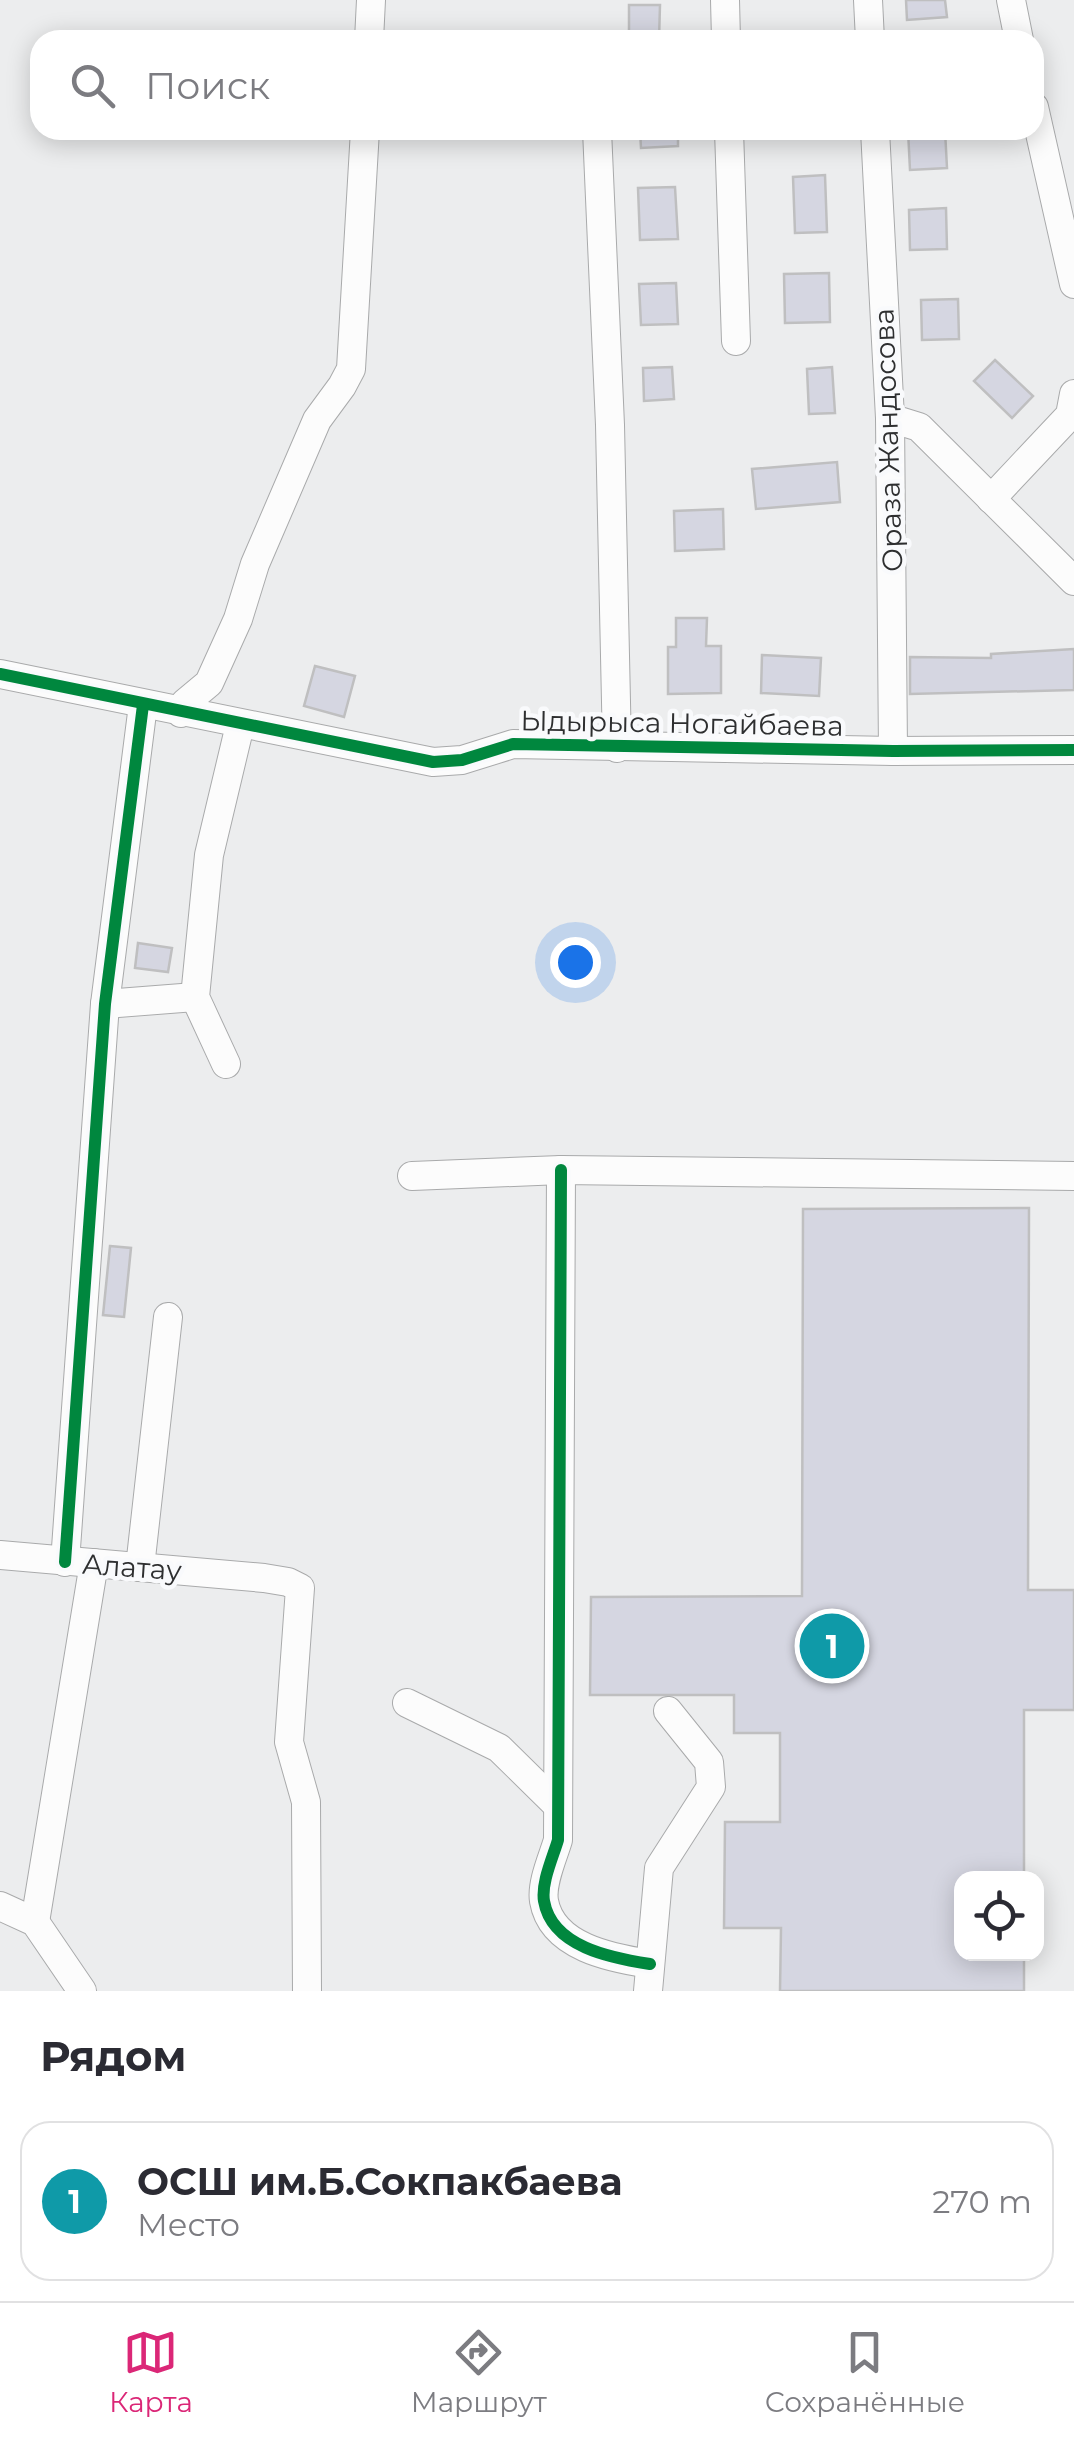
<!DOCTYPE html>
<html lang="ru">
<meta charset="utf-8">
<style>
:root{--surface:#fff;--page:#f7f7f7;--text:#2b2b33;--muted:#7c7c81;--line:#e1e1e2;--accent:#db2777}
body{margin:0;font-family:Montserrat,sans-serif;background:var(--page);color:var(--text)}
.controls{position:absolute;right:30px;bottom:30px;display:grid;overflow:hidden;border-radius:20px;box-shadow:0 5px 25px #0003}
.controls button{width:90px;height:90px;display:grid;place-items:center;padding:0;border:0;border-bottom:2px solid var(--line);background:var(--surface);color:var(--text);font:50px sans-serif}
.you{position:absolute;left:575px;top:962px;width:35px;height:35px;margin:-25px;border:8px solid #fff;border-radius:50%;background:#1a73e8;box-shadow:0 0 0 15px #1a73e833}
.badge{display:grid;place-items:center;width:65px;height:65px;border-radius:50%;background:var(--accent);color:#fff;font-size:32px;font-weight:700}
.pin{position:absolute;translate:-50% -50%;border:5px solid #fff;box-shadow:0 2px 10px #0006}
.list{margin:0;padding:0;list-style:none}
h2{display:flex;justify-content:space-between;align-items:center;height:130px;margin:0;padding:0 40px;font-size:42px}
h2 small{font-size:32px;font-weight:400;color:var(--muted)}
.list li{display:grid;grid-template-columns:65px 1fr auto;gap:30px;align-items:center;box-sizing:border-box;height:160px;margin:0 20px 20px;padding:0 20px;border:2px solid var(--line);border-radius:30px}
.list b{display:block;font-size:38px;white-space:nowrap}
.list p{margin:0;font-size:32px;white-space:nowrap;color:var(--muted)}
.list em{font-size:32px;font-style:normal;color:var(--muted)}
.icon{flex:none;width:55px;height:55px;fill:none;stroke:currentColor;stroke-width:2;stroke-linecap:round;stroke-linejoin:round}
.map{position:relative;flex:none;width:1074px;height:1991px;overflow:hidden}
.search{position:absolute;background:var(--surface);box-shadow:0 5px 25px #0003;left:30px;right:30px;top:30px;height:110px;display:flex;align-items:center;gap:25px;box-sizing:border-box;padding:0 35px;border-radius:30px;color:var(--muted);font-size:38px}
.sheet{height:310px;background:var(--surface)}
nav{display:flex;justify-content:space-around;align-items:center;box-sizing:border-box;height:140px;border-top:2px solid var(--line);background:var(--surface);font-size:28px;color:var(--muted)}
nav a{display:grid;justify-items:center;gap:5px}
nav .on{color:var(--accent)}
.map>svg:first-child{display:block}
.building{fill:#d5d6e1;stroke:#bfbfc0;stroke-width:2.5}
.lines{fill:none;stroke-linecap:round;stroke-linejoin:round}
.minor-casing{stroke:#a9aaab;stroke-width:30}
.minor{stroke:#fcfcfc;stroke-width:28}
.cycleway-casing{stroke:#f9fafc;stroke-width:19}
.cycleway{stroke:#00873e;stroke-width:12}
.labels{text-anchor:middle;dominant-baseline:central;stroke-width:9;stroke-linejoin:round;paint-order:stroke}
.street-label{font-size:28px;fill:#2e2f30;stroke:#f9fafc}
</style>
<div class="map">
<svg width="1074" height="1991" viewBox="0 0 1074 1991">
<rect width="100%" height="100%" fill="#ecedee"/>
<g class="building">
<path d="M906 0H945L947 17 907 20Z"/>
<path d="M629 5H660L659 40H629Z"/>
<path d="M640 130H678V146L641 148Z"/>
<path d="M908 130H945L947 168 910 170Z"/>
<path d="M825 175 827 232 795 233 793 177Z"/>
<path d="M675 187 678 239 640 240 638 188Z"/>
<path d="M946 208 947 249 910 250 909 210Z"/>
<path d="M829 273 830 322 785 323 784 274Z"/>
<path d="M676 283 678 324 641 325 639 284Z"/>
<path d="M958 299 959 339 922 340 921 300Z"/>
<path d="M995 360 1033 396 1012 418 974 381Z"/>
<path d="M672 367 674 399 644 401 643 368Z"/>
<path d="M832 367 835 413 809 414 807 369Z"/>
<path d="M837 462 840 502 756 509 752 469Z"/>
<path d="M723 509 724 549 675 551 674 511Z"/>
<path d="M676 618H707L706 646H721V693L668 694V647H676Z"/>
<path d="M1074 649V690L910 694V657L991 658V654Z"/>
<path d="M762 655 821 658 819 696 761 693Z"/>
<path d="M315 666 355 676 344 717 304 706Z"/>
<path d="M138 943 172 948 168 972 135 968Z"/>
<path d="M1029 1208 1028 1590H1074V1710H1024V1878H962V1954H1024V1991H780L781 1928H724L725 1822H780V1733H734V1695H590L591 1597 802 1596 803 1209Z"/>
<path d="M110 1246 131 1248 124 1317 103 1315Z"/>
</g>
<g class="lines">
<g class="minor-casing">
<g id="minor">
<path d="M725 0 726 40"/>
<path d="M868 0 870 40"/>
<path d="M1011 0 1019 40"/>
<path d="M369 40 371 0"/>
<path d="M1034 107 1074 284"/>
<path d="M597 130 610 425 617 748"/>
<path d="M729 130 736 341"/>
<path d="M875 130 890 418 893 751"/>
<path d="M890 418 919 427 1074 581"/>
<path d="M991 499 1070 415 1074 394"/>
<path d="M0 674 433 762 462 760 513 744 893 751 1074 750"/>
<path d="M181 713 185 703 209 683 238 619 255 564 317 420 342 386 351 369 365 130"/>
<path d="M105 1004 195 997"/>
<path d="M226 1064 195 997 209 855 240 725"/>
<path d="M561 1170 558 1840C553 1857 541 1883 544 1901 552 1947 611 1958 650 1964"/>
<path d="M412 1176 561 1170 1074 1176"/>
<path d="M0 1555 264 1578 288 1582 300 1588 289 1742 306 1802 307 1991"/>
<path d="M65 1562 105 1004 143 705"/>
<path d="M140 1567 168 1317"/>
<path d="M407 1703 499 1748 557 1805"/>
<path d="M0 1906 35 1922 82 1991"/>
<path d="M35 1922 94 1563"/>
<path d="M648 1991 659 1868 711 1787 709 1762 668 1711"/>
</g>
</g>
<use href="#minor" class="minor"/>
<g class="cycleway-casing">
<g id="cycleway">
<path d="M0 674 433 762 462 760 513 744 893 751 1074 750"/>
<path d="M561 1170 558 1840C553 1857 541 1883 544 1901 552 1947 611 1958 650 1964"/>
<path d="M65 1562 105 1004 143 705"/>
</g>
</g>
<use href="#cycleway" class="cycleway"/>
</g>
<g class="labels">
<g class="street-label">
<text transform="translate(888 440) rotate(-92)">Ораза Жандосова</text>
<text transform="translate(682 723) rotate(1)">Ыдырыса Ногайбаева</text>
<text transform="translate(132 1567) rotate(4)">Алатау</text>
</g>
</g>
</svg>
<div class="controls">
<button><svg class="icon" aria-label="locate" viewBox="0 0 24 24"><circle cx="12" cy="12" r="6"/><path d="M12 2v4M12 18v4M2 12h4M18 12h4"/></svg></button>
</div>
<div class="you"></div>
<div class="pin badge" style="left:832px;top:1646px;background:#0f9aa8">1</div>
<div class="search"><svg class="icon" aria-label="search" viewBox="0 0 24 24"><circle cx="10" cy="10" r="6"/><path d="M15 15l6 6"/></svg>Поиск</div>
</div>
<section class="sheet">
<h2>Рядом<small></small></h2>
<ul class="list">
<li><span class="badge" style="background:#0f9aa8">1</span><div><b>ОСШ им.Б.Сокпакбаева</b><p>Место</p></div><em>270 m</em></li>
</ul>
</section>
<nav>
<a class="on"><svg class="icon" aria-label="map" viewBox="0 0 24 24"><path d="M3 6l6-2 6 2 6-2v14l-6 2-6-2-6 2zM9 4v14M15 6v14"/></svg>Карта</a>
<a><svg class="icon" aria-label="directions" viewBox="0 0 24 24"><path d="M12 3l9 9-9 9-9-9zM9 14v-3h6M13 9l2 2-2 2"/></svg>Маршрут</a>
<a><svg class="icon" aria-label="saved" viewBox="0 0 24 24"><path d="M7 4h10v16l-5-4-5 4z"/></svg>Сохранённые</a>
</nav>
